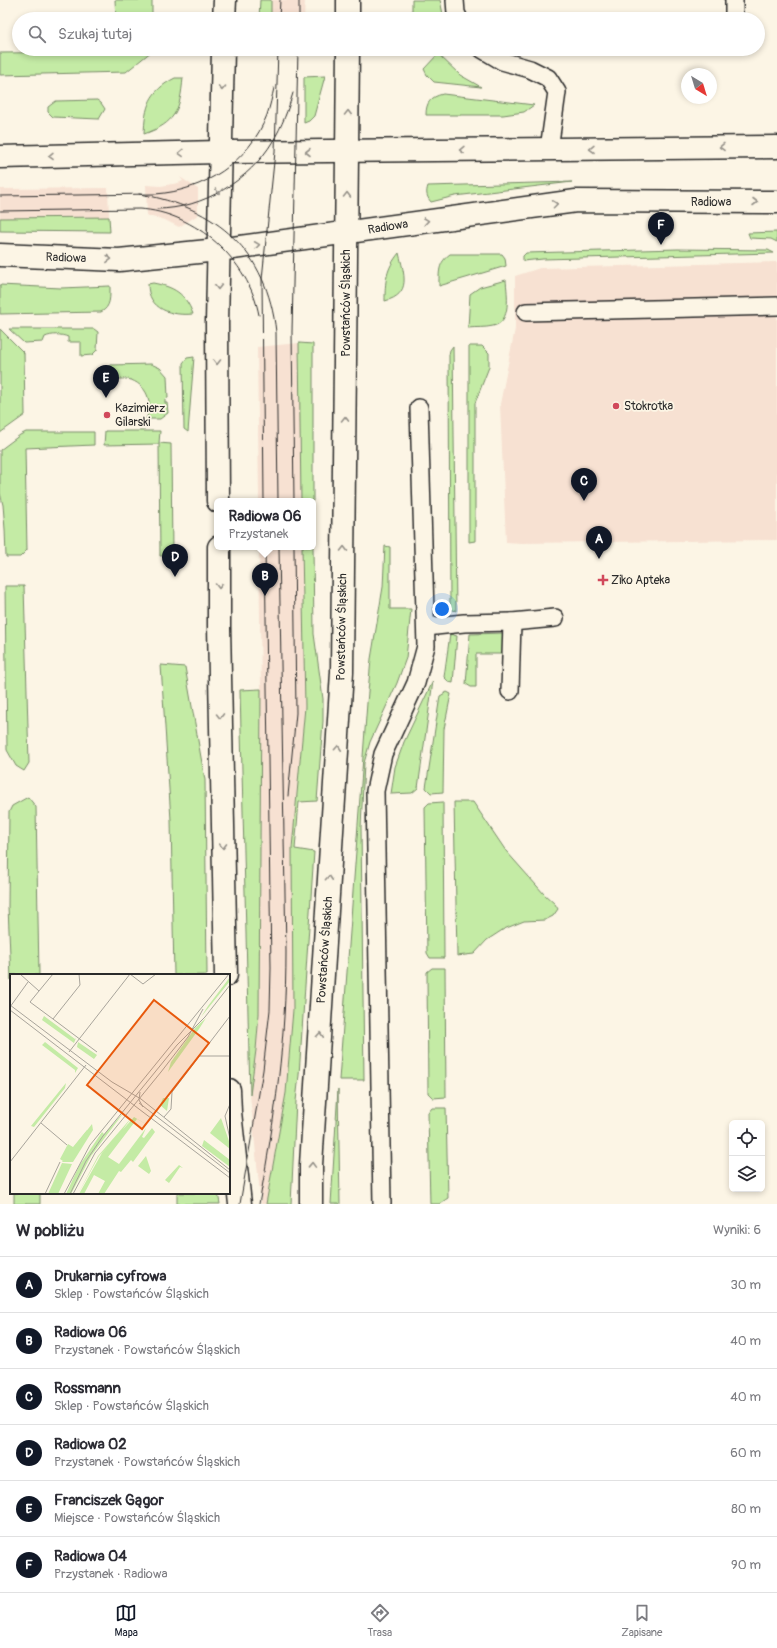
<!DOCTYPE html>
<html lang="pl">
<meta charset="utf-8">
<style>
:root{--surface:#fff;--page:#f2f2f3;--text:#2b2b33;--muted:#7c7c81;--line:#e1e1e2;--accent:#111827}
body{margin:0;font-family:Pangolin,sans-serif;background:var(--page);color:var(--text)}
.controls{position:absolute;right:12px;bottom:12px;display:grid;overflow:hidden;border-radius:6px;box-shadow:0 2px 6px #0003}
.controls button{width:36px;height:36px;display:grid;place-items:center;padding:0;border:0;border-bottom:1px solid var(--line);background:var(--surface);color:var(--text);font:20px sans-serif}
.compass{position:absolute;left:681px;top:68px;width:36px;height:36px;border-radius:50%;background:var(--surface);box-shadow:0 2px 6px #0003;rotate:142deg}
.you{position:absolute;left:442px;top:609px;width:14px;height:14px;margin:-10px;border:3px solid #fff;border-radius:50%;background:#1a73e8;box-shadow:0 0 0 6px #1a73e833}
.badge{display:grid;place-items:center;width:26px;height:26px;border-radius:50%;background:var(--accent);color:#fff;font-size:13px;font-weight:700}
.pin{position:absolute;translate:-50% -33px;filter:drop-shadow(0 1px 2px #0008)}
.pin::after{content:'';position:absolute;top:21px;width:14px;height:12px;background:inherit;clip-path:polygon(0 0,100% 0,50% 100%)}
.popup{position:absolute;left:214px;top:498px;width:102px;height:52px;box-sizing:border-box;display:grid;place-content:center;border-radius:6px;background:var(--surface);filter:drop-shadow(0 1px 3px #0005);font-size:13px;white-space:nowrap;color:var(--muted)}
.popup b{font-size:15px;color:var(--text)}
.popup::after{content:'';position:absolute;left:50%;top:100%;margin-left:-8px;border:8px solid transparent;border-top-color:var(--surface)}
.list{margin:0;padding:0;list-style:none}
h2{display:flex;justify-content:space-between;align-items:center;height:52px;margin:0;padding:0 16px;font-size:17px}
h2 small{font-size:13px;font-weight:400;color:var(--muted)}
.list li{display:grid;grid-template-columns:26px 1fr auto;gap:12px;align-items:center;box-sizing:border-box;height:56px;padding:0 16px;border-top:1px solid var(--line)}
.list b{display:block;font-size:15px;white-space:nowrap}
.list p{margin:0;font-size:13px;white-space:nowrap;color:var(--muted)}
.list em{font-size:13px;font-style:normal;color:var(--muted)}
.icon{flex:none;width:22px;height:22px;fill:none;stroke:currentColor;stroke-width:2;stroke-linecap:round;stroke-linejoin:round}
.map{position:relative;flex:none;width:777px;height:1204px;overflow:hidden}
.search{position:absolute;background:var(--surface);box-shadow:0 2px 6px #0003;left:12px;right:12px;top:12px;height:44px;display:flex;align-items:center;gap:10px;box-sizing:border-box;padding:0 14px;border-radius:22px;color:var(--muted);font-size:15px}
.sheet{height:388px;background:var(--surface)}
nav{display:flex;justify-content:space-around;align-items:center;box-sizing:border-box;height:56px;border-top:1px solid var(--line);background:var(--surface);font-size:11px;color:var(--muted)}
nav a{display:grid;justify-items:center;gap:2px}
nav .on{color:var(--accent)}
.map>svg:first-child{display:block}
.built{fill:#f7e1d2}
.green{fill:#c4eba5;stroke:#788b68}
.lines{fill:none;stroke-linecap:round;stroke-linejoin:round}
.service-casing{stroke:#2b2b2b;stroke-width:20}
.tertiary-casing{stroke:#2b2b2b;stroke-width:25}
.secondary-casing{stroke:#2b2b2b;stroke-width:25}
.service{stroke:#fcf5e5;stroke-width:17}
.tertiary{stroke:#fcf5e5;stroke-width:22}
.secondary{stroke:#fcf5e5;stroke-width:22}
.tram{stroke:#2b2b2b;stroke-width:1}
.oneway{stroke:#949088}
.poi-dot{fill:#d1495b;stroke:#fcf5e5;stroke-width:1.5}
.labels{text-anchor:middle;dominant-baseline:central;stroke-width:3.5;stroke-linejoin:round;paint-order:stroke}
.street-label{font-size:12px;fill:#2b2b2b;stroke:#fcf5e5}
.poi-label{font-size:12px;fill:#2b2b2b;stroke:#fcf5e5;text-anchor:start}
.inset-road{fill:none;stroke:#a8a49b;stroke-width:1}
.view{fill:#e8590c;fill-opacity:0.15;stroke:#e8590c;stroke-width:2}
.inset-edge{fill:none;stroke:#2b2b2b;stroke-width:2}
</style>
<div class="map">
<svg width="777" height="1204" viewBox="0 0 777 1204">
<rect width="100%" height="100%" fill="#fcf5e5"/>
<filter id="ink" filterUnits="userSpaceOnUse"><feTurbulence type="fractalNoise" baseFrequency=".025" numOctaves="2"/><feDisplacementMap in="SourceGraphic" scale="8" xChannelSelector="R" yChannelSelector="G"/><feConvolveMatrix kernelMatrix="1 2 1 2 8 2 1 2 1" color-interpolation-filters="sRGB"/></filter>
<g filter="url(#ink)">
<g class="built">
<path d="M271 0H305L304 19H271Z"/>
<path d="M180 177 198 189V215L179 227 165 220 147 216 146 185 161 186 178 183 183 181Z"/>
<path d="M108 188 109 217 0 218V189Z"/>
<path d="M777 262V540L521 543 506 542 500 404 515 329V276L540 268Z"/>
<path d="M299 343 301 501H259L257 347Z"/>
<path d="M259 547H302L305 707 292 848 293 971V1010L291 1040 286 1093 266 1204H261L250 1095 256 1050 259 1014 261 689Z"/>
</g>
<g class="green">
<path d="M115 0H152V19H116Z"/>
<path d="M260 0H271V19H259Z"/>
<path d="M412 0H440L444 19H412Z"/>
<path d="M116 49H152V51L126 72 0 75V53L116 52Z"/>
<path d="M438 54 460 75 481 87 434 82 427 75 424 69Z"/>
<path d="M325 76 314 116 309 121 304 123V77Z"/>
<path d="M175 78H183C180 110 176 123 144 134 145 107 149 91 175 78Z"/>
<path d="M443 94 534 105 524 112 503 115H426C426 103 430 97 443 94Z"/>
<path d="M97 100 101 103 105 109 99 119 53 117 48 112V107L56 101Z"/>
<path d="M572 182 455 196 431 202C426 196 426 192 428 186Z"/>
<path d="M109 217 110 232 0 231V218Z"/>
<path d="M777 232V242L771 239 750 238 748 233Z"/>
<path d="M678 249 768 250 774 253 543 259 523 261V256L526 253Z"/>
<path d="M399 253C404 274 412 294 385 301 385 281 386 269 399 253Z"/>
<path d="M450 254H502L505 258 506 266 439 286C439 272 438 263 450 254Z"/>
<path d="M506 280C507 294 512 322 493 326 485 328 476 327 468 328L470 294 480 287Z"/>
<path d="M153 283C174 287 185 293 193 314 172 316 148 310 148 284Z"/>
<path d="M0 285 61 288 110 286C110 297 111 307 101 312L0 314Z"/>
<path d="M0 329 24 353 25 415 0 433Z"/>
<path d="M9 329H94L98 332 97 350 92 355 81 356V342H68V337C61 334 52 334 45 337L43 342 24 343Z"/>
<path d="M299 343 313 344V501H301Z"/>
<path d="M453 346 456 611 450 609 449 355 450 350Z"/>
<path d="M469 346H482L489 353V367L475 403V541L469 542Z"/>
<path d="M194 357 188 432 184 429 183 363 187 358Z"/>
<path d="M151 364 160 368 167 376 168 398 165 399V403H167L168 413 160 419H146C154 403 147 384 128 379 121 378 110 381 103 381L102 373 111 365Z"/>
<path d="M105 431H160L159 443 171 444 172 555 160 556 159 444 104 445Z"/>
<path d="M26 432H94V445L25 448 27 550 20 557H6L5 529 3 505 0 493V450L20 435Z"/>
<path d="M385 546 390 547V609H411L406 658 397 683 370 742 364 763 361 827 364 1080H339L367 703 371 659 383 587Z"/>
<path d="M302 547H313L314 634 323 699V721L317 801 299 802 295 849 314 852 299 1075 296 1101 291 1204H266L286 1093 293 1010 292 848 305 707Z"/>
<path d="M5 586H24L29 763 24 771 16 766 7 750Z"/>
<path d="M504 633 503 654H476V687H471L466 684 470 634Z"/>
<path d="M450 634 457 636 453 683 449 682 444 677Z"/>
<path d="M161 665 185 667 205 780 207 975H174L171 820Z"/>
<path d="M433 681 418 788 412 793 391 794 395 767 404 742Z"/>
<path d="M261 689 259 1014 256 1050 250 1095 240 690Z"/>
<path d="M447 692 451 694 444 729 443 792 431 793 426 788 440 696Z"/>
<path d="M28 797 36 807 39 975H11V980L8 906 9 812 12 806Z"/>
<path d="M443 802 444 958H430L427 953 425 807 429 803Z"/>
<path d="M454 802H473L506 851 544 894 555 904 558 909 553 916 545 920 524 921 504 929 487 940 474 954 457 956Z"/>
<path d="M432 968H445L446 1097 433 1098 428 1093 427 972Z"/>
<path d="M338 1089 340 1204H331Z"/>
<path d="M432 1108H446L448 1198 439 1204H430L428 1113Z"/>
<rect x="14" y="1193" width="26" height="11"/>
<path d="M177 1193H218L220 1204H177Z"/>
</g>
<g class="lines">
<g class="service-casing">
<g id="service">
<path d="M455 0 456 13 459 19"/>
<path d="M734 19V0"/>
<path d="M482 49 502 61 530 69 548 78 557 92 549 149"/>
<path d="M526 312 777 306"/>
<path d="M512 622 555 618"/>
<path d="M426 627 464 623 512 622 510 691"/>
<path d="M382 1204 375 791 383 754 416 683 426 646 419 408"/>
</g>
</g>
<g class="tertiary-casing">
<g id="tertiary">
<path d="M0 157 220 152"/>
<path d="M0 255 119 260 218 250"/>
</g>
</g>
<g class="secondary-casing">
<g id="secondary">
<path d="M348 0V19"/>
<path d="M224 19 225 0"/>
<path d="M220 152 777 147"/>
<path d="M218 250 576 201 777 202"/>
<path d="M218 501 217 323 223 49"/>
<path d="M219 547V626L226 975"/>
<path d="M229 1090 230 1112 240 1204"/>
<path d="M311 1204V1165L342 672 348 49"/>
</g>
</g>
<use href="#service" class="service"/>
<use href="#tertiary" class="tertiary"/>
<use href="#secondary" class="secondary"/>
<g class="tram">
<path d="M279 19 280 0"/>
<path d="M299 19V0"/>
<path d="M139 194C217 207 267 251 276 332L278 501"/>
<path d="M0 196 155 194C204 191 249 162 267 115 270 106 272 97 274 88"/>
<path d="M157 209C203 209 250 180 273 141 282 126 288 110 293 93"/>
<path d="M0 211 139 209C195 212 249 260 259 315"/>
<path d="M264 501 262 279 275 152 278 49"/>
<path d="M294 501 292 332 298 49"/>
<path d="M288 796 296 713 294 547"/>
<path d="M240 1204 263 1070 270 1010 271 968 265 547"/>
<path d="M259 1204C275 1119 286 1039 286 952L279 547"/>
</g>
</g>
<defs><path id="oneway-chevron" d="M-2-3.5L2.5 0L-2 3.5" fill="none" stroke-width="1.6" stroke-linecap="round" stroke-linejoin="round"/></defs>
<g class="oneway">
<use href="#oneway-chevron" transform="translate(222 88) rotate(92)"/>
<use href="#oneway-chevron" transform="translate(348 113) rotate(-89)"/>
<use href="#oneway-chevron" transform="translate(722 147) rotate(179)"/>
<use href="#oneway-chevron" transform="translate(592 149) rotate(179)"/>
<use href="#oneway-chevron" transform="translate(462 150) rotate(179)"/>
<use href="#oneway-chevron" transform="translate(308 152) rotate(-180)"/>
<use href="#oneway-chevron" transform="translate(181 153) rotate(178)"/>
<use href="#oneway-chevron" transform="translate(51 156) rotate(179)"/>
<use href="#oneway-chevron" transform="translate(219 191) rotate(91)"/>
<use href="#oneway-chevron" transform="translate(347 195) rotate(-89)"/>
<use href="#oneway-chevron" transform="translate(755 202)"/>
<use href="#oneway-chevron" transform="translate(555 204) rotate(-7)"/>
<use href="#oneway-chevron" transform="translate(426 221) rotate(-8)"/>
<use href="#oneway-chevron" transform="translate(257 245) rotate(-8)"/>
<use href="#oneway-chevron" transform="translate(109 259) rotate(2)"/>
<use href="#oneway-chevron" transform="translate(218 287) rotate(91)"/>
<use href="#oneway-chevron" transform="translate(217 362) rotate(90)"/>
<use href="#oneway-chevron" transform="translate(345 419) rotate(-89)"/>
<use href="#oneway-chevron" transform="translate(344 549) rotate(-89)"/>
<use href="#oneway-chevron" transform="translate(219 586) rotate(90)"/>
<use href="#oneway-chevron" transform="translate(220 716) rotate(89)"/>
<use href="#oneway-chevron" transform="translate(338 748) rotate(-86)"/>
<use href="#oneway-chevron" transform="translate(223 846) rotate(89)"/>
<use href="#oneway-chevron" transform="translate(329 878) rotate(-86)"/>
<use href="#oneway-chevron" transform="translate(320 1035) rotate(-86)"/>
<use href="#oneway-chevron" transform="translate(312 1165) rotate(-88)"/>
</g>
</g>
<g class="poi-dot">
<circle cx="616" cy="406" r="4"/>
<circle cx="107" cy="415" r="4"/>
<path d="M601 574h4v4h4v4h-4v4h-4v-4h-4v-4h4z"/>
</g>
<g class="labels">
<g class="street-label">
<text x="711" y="202">Radiowa</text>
<text transform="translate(388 227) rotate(-9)">Radiowa</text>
<text transform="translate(66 258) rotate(2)">Radiowa</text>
<text transform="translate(346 303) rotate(-90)">Powstańców Śląskich</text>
<text transform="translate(342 627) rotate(-89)">Powstańców Śląskich</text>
<text transform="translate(325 950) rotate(-86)">Powstańców Śląskich</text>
</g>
<g class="poi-label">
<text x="624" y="406">Stokrotka</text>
<text x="115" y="408">Kazimierz<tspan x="115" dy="14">Gilarski</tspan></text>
<text x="611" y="580">Ziko Apteka</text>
</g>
</g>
<g transform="translate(10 974)">
<rect width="220" height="220" fill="#fcf5e5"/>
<path d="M220 3V7L191 43 198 32ZM34 42 65 65 66 64 64 69 32 46ZM196 44 189 55 158 98 161 88 185 54ZM35 68 68 94 65 99V96L32 71ZM68 68 87 81 84 85 67 73ZM153 124H159L157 137 150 131ZM115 137 81 182 61 220H56L69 192 92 158 94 160ZM122 143 111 158 89 182 68 220 88 182ZM124 143 141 153 127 145 98 183 109 190 136 154 132 163 134 164 142 154 145 158 123 188 121 186 111 198 109 197 94 220H88L95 207 84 201 74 220H69L92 179ZM211 144 220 170V175L200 159ZM82 150 83 156 63 188H52ZM194 166 220 186V193L192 172ZM136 182 141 197 139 200 128 192ZM52 189 62 190 48 220H38ZM169 191 173 194 170 193 159 209 155 206Z" fill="#c4eba5"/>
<path d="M56 109 55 114 24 153 21 152ZM77 156 78 158 57 184 53 187 50 185 58 170 63 173Z" fill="#c4eba5"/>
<path class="inset-road" d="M10 0 29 17 20 28 43 45 70 11 69 0M120 0 133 10 146 0M29 17 43 0M0 31 102 108 131 125M0 33 18 8M0 36 125 132M43 45 87 78M59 78 120 0M190 82H220M130 118 129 126 133 133M131 125 220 196M129 129 220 199M220 130 215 142 220 165M125 132 220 204M154 143 161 135 162 118 220 42M31 149 57 171M0 188 76 91M35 220 50 188M54 220 80 171 219 0M60 220 76 187 93 162 167 71 195 43 220 11M63 220 85 179 151 98 178 63 193 35"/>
<path class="view" d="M144 26 199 69 132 155 77 111Z"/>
<rect width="220" height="220" class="inset-edge"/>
</g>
</svg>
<div class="controls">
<button><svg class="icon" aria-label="locate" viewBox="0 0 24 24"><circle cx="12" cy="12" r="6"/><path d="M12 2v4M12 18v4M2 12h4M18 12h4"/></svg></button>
<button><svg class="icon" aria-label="layers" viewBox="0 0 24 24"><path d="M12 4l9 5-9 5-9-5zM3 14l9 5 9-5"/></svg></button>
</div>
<svg class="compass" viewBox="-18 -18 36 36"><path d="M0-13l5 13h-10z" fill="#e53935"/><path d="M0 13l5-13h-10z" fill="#7c7c81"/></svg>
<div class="you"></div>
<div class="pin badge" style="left:599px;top:559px">A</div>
<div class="pin badge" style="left:265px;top:596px">B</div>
<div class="popup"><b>Radiowa 06</b>Przystanek</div>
<div class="pin badge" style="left:584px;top:501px">C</div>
<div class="pin badge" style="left:175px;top:577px">D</div>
<div class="pin badge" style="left:106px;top:398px">E</div>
<div class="pin badge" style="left:661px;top:245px">F</div>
<div class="search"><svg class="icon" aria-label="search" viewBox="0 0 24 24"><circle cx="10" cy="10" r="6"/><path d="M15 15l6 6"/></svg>Szukaj tutaj</div>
</div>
<section class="sheet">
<h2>W pobliżu<small>Wyniki: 6</small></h2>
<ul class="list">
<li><span class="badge">A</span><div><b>Drukarnia cyfrowa</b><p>Sklep · Powstańców Śląskich</p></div><em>30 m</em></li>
<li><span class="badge">B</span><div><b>Radiowa 06</b><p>Przystanek · Powstańców Śląskich</p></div><em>40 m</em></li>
<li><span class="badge">C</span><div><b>Rossmann</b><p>Sklep · Powstańców Śląskich</p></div><em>40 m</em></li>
<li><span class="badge">D</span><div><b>Radiowa 02</b><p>Przystanek · Powstańców Śląskich</p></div><em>60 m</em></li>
<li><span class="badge">E</span><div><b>Franciszek Gągor</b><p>Miejsce · Powstańców Śląskich</p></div><em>80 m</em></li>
<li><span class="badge">F</span><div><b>Radiowa 04</b><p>Przystanek · Radiowa</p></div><em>90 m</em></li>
</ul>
</section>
<nav>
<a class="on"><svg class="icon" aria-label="map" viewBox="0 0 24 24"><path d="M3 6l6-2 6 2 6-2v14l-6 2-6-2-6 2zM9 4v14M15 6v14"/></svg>Mapa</a>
<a><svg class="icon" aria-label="directions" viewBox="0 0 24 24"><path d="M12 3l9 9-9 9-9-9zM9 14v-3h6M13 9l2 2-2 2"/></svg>Trasa</a>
<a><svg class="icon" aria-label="saved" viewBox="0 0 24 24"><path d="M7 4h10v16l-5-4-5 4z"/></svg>Zapisane</a>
</nav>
